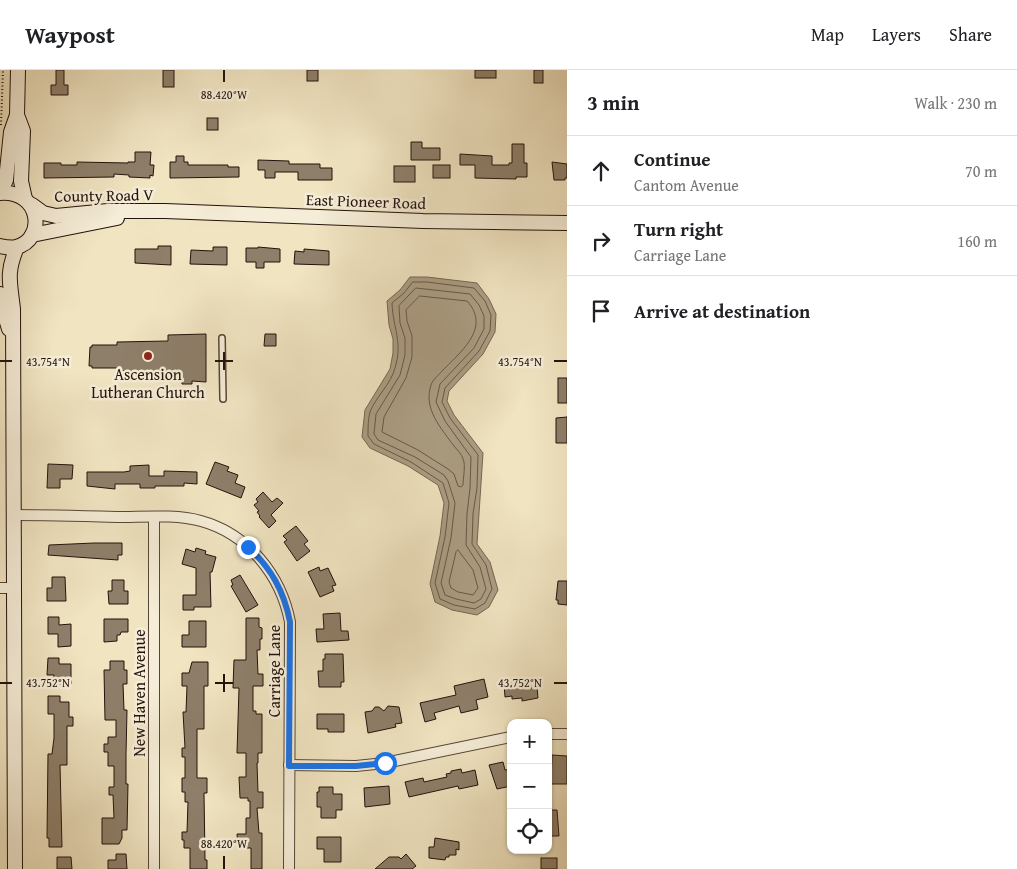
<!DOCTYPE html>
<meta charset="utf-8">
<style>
:root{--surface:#fff;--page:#f6f6f6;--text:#202124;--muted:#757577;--line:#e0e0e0}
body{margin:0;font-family:"Gentium Book Plus",serif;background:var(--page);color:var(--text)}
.controls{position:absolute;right:15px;bottom:15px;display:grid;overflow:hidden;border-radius:10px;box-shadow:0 1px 4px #0004}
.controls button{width:45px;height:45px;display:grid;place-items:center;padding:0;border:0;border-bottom:1px solid var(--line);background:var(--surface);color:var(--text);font:25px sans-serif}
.stop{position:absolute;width:15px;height:15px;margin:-11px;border:4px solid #1a73e8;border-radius:50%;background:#fff}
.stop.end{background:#1a73e8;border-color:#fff;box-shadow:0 1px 5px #0008}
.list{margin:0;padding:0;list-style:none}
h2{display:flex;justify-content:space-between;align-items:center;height:65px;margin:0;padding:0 20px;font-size:21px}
h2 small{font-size:16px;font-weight:400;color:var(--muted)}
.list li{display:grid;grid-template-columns:32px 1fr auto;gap:15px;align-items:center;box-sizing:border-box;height:70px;padding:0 20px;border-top:1px solid var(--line)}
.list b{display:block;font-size:19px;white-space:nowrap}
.list p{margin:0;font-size:16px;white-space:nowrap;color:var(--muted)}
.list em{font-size:16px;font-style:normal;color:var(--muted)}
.icon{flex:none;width:28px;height:28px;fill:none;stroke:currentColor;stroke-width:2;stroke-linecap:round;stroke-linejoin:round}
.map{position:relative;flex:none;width:567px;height:799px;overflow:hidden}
header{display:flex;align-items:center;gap:30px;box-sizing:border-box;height:70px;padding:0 25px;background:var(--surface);border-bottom:1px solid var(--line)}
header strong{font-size:24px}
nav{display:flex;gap:28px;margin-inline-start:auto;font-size:18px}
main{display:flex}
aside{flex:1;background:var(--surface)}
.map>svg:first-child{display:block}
.water{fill:#ab9d83;stroke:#756553}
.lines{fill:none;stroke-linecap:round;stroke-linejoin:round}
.shore{stroke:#685847;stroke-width:1}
.building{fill:#8e7f6a;stroke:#24120b}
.lane-casing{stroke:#574638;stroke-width:8}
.street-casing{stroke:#574638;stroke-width:12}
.secondary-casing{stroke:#24120b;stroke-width:16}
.path{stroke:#24120b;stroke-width:2;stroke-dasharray:1 2.5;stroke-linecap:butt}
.lane{stroke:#f5edd7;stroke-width:5}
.street{stroke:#f5edd7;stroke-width:10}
.secondary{stroke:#f5edd7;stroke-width:14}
.route{stroke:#1a73e8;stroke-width:6}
.ticks{fill:none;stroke:#24120b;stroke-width:2}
.poi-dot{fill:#8f2418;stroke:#f5edd7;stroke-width:2}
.labels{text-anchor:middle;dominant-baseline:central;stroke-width:5;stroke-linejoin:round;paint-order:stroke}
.street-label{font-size:16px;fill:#24120b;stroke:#f5edd7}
.poi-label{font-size:16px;fill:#24120b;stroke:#f5edd7}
.ticks-label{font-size:12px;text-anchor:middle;fill:#24120b;stroke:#f5edd7;stroke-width:5;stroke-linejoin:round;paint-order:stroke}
</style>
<header>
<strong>Waypost</strong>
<nav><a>Map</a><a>Layers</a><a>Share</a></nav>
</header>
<main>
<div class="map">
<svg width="567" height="799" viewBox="0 0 567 799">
<rect width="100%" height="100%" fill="#f0e4c1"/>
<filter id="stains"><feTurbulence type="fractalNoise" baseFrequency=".004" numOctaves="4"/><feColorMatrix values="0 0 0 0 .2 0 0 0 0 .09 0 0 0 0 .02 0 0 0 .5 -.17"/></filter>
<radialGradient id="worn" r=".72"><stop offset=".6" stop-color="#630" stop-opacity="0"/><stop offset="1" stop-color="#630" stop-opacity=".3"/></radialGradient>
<path class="water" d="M410 207H427L477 213 489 229 496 244 495 262 483 284 449 321 447 331 454 345 483 383 477 474 490 492 498 520 489 537 477 545 452 540 435 532 430 514 440 466 444 433 438 415 408 396 370 378 362 367 365 340 390 299 393 283V269L389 255 387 231 400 220Z"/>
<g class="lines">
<g class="shore">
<path d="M413 212H427L474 218 485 231 491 245 490 261 479 281 445 318 442 332 450 348 478 385 477 418 473 444 472 474 486 495 492 519 485 533 475 539 454 535 440 529 435 513 445 467 449 433 443 413 411 392 374 374 368 366C368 358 368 349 370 342 375 328 391 314 395 298 403 272 393 259 392 233L404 223Z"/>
<path d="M416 218 470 224 479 235 484 246V259L474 278 440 314 436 332 445 351 471 387 470 418 467 444 466 475 480 497 486 519 481 529 474 533 456 529 445 525 441 513 451 468 455 433 448 411 444 405 415 387 378 370 374 364 376 344 400 305 405 285V268L400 253 399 236Z"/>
<path d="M420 226 467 231C491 257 462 281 443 300 439 305 433 309 431 315 423 339 441 358 454 376 457 380 462 384 463 389 466 395 463 408 463 415L461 417 458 416 454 404 448 399 418 380 382 362 384 347 406 308 412 287V266L407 251 406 240Z"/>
<path d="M458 480 473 500 478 518 473 525 458 522 451 518 449 512 456 482Z"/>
</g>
</g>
<g class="building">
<path d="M56 0H64V15H68V25H51V15H56Z"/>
<rect x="163" y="0" width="11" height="17"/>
<rect x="307" y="0" width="11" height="11"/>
<rect x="475" y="0" width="21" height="8"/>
<rect x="534" y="0" width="9" height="13"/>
<rect x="207" y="48" width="11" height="12"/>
<path d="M411 72H422V78H440V90H411Z"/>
<path d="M512 74H524V93H527V107H516V109L475 108V95H460V84L492 86V95H509V93H512Z"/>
<path d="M135 82H151L150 95H154L153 106 150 105V108L129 107V105L114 104V107L44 108V93H61V95H77V92L128 93V92H135Z"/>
<path d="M176 86H184V92H188V95H228V97H239V107L170 108V92H176Z"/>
<path d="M258 90 289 91V94H320V98H332V110H298V102H275V108H265V100H258Z"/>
<path d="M552 92 567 94V108H565V110H554Z"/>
<rect x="433" y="95" width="17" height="13"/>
<rect x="394" y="96" width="21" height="16"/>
<path d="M158 176H171V195L135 193V179H158Z"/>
<path d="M213 177H227V195L190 194 191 180 213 181Z"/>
<path d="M258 177 280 179V192H264V198H256V192H246V178H258Z"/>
<path d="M304 179 329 181V195L294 194 295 181 304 182Z"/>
<path d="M206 264V312L192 311V314H182V311H169L168 301H117V298H92V296H89L90 277H92V275H117V272L168 271V265Z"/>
<path d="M265 264H276V276H264Z"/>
<rect x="558" y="308" width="9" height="25"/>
<path d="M567 347V373H556V348Z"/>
<path d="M215 392 229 397 227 401 238 405 235 413 245 417 241 428 206 414Z"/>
<path d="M48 394 73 395 72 409H60V418H47Z"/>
<path d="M149 395V406H164V401L197 402V414L184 413V416H155V418H140V414H115V419L87 416V402H124L130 401V396Z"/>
<path d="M263 422 272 432 277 428 283 433 271 445 276 451 269 458 259 447 260 446 257 442 259 441 254 435 258 432 256 429Z"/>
<path d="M296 456 308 471 304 474 310 481 297 491 284 472 287 470 283 466Z"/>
<path d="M94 473H122V485H118V490L48 485 49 475Z"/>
<path d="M196 478 206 481 205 484 216 487 212 502H210L211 537H194V540H183V525H196V498L182 494 186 479 195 482Z"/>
<path d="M319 497 320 501 328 498 336 515 332 516 334 521 320 527 308 502Z"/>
<path d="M240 505 258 535 246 542 231 516 233 515 231 510Z"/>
<path d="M52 507H65L66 531H47V518H52Z"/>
<path d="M112 510H124V521H128V534H109L108 521H112Z"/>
<path d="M558 511H567V535L558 534V530H556Z"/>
<path d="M340 543 341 561H348L349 570 317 572 316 559H324L323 544Z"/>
<path d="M48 547H59V555L71 554V576L58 577V564H48Z"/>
<path d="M246 548H259V557L262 558V569H260V580H257L258 604H263V616H253V641H256V644H262V683H258V693H257L258 722H263V738H257L259 763H262V799H251V778H238L237 764H246V748H250V731H248V728H240L239 707H246V683H237L239 618H233L234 590H246Z"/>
<path d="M104 549H128V562H121L120 565H117V571L104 572Z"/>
<path d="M189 551H206V577H182V565H189Z"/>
<path d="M325 584H343L344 612H341V617H319L318 601H323V589H325Z"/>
<path d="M48 588H59V594H71V614H58V609H54V605H47Z"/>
<path d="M110 591H124V600H127V614H123L124 640H127L126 685V714H128L127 760H122V768L119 774H102V748H114L113 725H109V717H114V696H108V682H104V674H108V667H116V650H105L104 600H110Z"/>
<path d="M192 592H208V616H204V659H197V708H207V723H204L205 790H207V799H190V778H184V770H182V762H187L188 732H185V722H182V708H185V687H182V678H185L183 642H186L187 616H182V603H189Z"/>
<path d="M484 609 488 627 476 630 478 639 461 643 459 636 434 643 436 649 425 652 420 633 456 625 454 616Z"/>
<path d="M530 610 531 618 537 617 538 628 522 631V628L512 629V626L505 627 504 614Z"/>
<path d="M48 626H60V632H69V647H73V656H67V695H60L62 777H49V768H47L48 684H52L54 668V644H48Z"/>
<path d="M388 636 399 637 402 653 395 654 396 657 368 663 365 642 372 641 375 637H379L384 641Z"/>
<path d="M317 644H344V662H328V659H317Z"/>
<path d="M552 685 567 686V714H551Z"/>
<path d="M503 692 505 700 511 699V716L497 719 489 695Z"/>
<path d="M461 699 462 703 475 700 478 715 459 719 458 716 409 727 405 712 423 708 424 712 447 707 446 704 451 703V701Z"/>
<path d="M389 716 390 734 365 737 364 718Z"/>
<path d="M319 717H333V724H342V740H336V748H321V737H317V722H319Z"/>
<path d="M548 740H557L559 766H548Z"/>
<path d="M317 767H341V792H324V779H317Z"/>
<path d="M435 768 459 772V780L456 779V785H449V787H446L445 790 429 788V777H434Z"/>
<path d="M116 784H126L127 799H108V790H116Z"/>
<path d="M406 784 416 796 412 799H375L389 787H399L401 789Z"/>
<path d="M57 787H71L72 799H57Z"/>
<rect x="541" y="788" width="16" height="11"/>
</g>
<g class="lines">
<g class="lane-casing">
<path id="lane" d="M222 268 223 329"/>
</g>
<g class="street-casing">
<g id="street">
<path d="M14 445C49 445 83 446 117 447 144 447 175 444 201 451 248 464 281 505 290 552L289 799"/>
<path d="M0 518H14"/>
<path d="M548 664H567"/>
<path d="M289 695 356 696 385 693 511 667"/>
<path d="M154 799V447"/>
</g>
</g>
<g class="secondary-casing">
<g id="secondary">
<path d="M18 0 17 45 23 61 21 111 25 129"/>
<path d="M0 122 6 110 11 62 17 45"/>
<path d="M0 123C42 120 46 170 16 177 11 178 5 177 0 176"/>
<path d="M32 135 43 143 56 146 108 141H165L423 151 567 153"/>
<path d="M32 165 117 148"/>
<path d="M0 224 3 239 9 259"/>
<path d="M15 799 13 239C10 212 6 203 17 177"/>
</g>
</g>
<path class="path" d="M1 55 3 0"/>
<use href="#lane" class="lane"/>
<use href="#street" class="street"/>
<use href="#secondary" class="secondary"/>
</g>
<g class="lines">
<path class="route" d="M248 477C271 498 284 521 290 552L289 696H356L385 693"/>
</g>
<path class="ticks" d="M224 0V12M224 282V300M0 291H12M215 291H233M554 291H567M224 604V622M0 613H12M215 613H233M554 613H567M224 786V799"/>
<circle class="poi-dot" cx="148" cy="286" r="5"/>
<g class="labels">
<g class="street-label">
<text transform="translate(104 125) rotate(-1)">County Road V</text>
<text transform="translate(366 131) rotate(2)">East Pioneer Road</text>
<text transform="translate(274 601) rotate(-90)">Carriage Lane</text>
<text transform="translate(139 623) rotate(-90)">New Haven Avenue</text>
</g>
<g class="poi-label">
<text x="148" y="304">Ascension<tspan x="148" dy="18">Lutheran Church</tspan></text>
</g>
</g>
<g class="ticks-label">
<text x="224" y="29">88.420°W</text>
<text x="48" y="296">43.754°N</text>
<text x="520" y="296">43.754°N</text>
<text x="48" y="617">43.752°N</text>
<text x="520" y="617">43.752°N</text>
<text x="224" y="778">88.420°W</text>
</g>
<rect width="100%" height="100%" filter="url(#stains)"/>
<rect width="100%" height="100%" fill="url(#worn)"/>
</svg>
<div class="controls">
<button>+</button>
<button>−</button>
<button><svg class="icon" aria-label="locate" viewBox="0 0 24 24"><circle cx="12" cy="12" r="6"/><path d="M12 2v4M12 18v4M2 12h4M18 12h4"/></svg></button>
</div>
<div class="stop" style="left:385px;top:693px"></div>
<div class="stop end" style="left:248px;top:477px"></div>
</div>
<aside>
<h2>3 min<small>Walk · 230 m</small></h2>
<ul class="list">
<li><svg class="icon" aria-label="ahead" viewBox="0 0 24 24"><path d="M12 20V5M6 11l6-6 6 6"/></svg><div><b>Continue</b><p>Cantom Avenue</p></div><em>70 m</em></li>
<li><svg class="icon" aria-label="right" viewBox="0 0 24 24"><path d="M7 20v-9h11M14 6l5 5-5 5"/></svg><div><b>Turn right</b><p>Carriage Lane</p></div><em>160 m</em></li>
<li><svg class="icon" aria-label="arrive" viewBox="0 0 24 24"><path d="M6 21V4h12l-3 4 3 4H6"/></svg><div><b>Arrive at destination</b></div></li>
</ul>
</aside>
</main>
